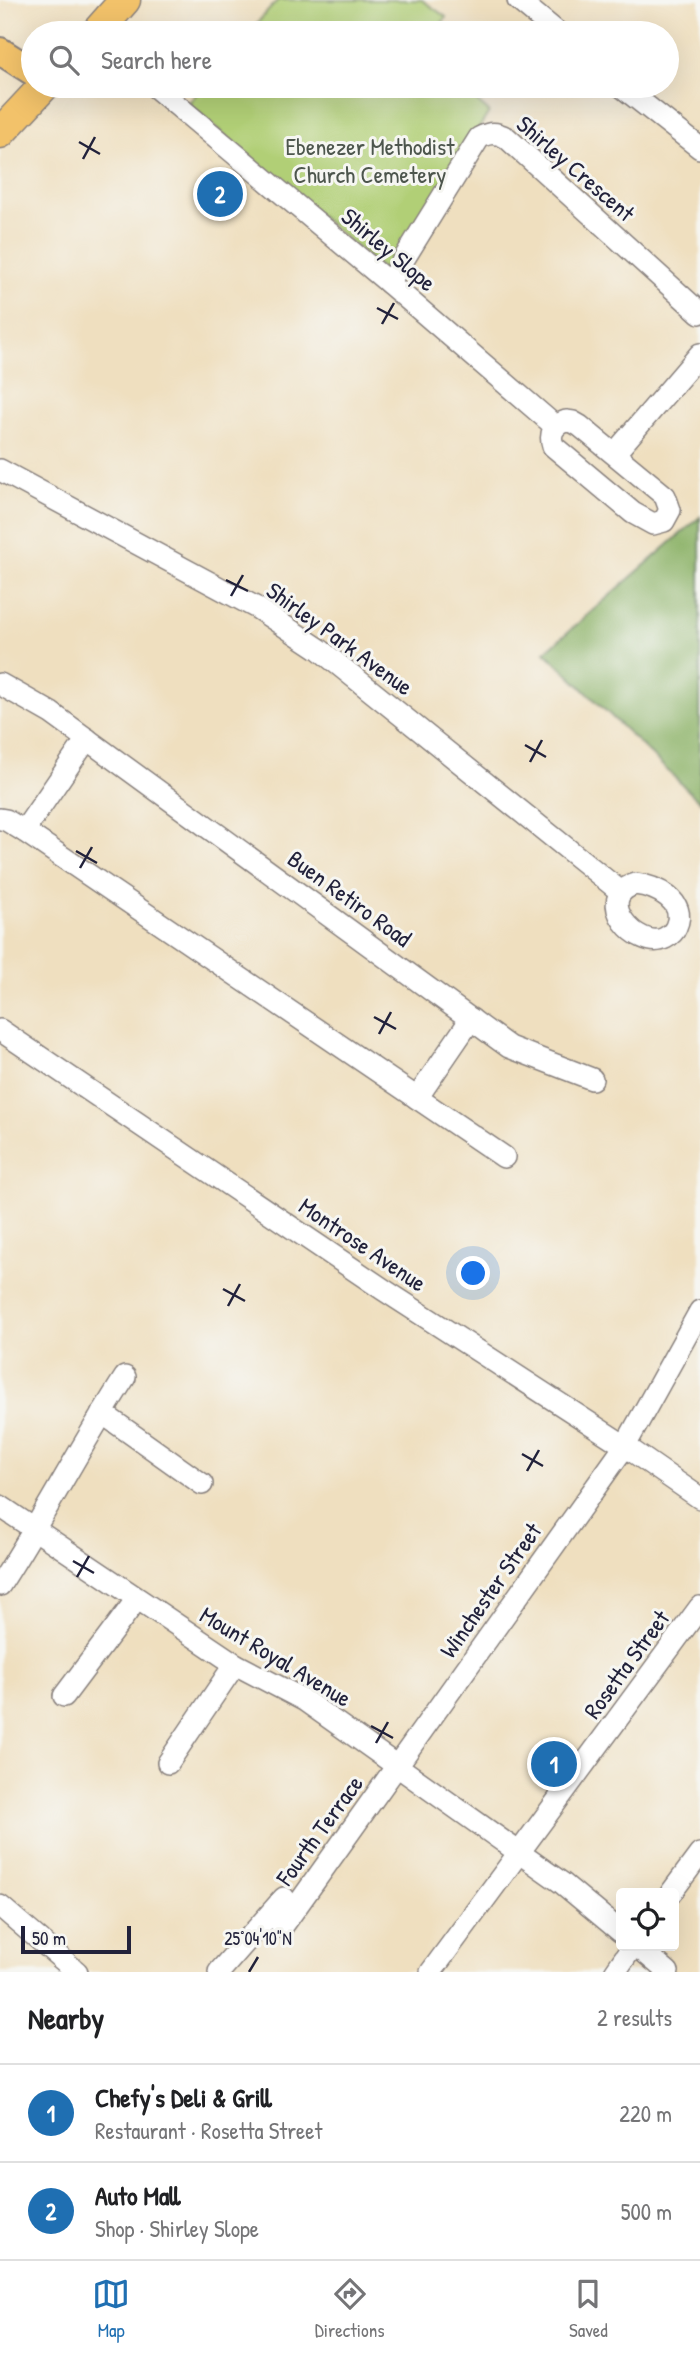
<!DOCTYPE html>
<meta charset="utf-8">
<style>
:root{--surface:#fff;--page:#f2f2f2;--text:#202124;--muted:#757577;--line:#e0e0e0;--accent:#1f6fb2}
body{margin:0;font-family:"Patrick Hand",sans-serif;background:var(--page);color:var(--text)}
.controls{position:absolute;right:21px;bottom:21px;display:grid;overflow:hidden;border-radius:7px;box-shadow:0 7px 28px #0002}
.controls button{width:63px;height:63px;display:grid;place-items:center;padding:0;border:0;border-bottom:2px solid var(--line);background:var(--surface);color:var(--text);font:35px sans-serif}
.scale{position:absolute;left:21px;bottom:18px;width:110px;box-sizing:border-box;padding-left:7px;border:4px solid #22223b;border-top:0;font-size:19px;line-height:24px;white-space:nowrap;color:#22223b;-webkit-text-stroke:5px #f6f6f2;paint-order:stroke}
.you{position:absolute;left:474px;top:1274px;width:24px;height:24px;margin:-18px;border:5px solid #fff;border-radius:50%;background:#1a73e8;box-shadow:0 0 0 10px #1a73e833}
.badge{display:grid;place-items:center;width:46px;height:46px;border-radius:50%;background:var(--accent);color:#fff;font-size:23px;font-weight:700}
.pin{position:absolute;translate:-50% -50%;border:4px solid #fff;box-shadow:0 2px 7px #0006}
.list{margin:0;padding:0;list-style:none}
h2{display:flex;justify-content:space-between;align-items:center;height:91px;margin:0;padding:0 28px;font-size:30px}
h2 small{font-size:23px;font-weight:400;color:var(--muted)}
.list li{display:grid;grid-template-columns:46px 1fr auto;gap:21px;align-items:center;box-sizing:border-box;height:98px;padding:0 28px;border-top:2px solid var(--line)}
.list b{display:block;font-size:26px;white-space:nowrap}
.list p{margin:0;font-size:23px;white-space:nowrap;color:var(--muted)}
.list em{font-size:23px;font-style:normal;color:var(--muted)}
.icon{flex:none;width:38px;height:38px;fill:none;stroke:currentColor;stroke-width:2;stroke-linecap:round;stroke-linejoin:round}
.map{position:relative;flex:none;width:700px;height:1972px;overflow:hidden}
.search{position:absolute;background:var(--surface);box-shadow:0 7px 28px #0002;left:21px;right:21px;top:21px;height:77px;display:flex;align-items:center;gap:18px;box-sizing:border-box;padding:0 24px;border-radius:38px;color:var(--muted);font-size:26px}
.sheet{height:287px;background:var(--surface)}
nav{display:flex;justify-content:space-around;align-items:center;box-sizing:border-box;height:98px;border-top:2px solid var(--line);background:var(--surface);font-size:19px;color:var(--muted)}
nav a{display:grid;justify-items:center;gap:4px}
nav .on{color:var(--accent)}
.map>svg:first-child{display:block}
.green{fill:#b1cf76;stroke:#6a7858;stroke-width:2}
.forest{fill:#8cb267;stroke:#576a51;stroke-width:2}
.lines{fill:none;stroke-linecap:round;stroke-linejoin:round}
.minor-casing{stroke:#88807d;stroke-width:24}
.major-casing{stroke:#88807d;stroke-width:30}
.highway-casing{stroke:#88807d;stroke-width:33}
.minor{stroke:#fff;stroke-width:21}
.major{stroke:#f2c26a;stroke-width:26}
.highway{stroke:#f2c26a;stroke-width:30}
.ticks{fill:none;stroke:#22223b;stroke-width:2.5}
.labels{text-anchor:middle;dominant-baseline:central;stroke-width:6;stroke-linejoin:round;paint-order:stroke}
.park-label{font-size:24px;fill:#4d564d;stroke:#f6f6f2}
.street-label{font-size:24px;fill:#22223b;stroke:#f6f6f2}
.ticks-label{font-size:18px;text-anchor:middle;fill:#22223b;stroke:#f6f6f2;stroke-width:6;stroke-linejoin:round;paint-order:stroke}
</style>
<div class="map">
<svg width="700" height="1972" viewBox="0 0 700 1972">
<rect width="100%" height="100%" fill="#f6f6f2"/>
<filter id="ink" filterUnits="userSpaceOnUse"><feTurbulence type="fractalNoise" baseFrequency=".0143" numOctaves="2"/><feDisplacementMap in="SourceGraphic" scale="14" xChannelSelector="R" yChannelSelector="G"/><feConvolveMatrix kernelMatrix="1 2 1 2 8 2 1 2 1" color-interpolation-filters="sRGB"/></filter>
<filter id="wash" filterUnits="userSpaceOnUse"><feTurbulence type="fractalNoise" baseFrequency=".00686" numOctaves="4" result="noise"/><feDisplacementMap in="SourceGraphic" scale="28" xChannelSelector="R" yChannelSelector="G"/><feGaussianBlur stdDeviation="1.57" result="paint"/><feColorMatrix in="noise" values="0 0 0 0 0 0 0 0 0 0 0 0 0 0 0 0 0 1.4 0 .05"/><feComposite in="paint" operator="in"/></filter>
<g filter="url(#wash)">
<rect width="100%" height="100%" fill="#efdfbf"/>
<g class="green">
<path d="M278 0H422L446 17 436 33H248Z"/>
<path d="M203 86H460L489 112 388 274 188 104Z"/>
</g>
<path class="forest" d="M700 517V802L545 652Z"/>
</g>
<g filter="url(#ink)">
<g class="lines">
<g class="minor-casing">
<g id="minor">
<path d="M518 0 558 33"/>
<path d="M154 86 389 283 555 426"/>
<path d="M621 86 700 148"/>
<path d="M389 283 479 138C490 132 496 132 507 138L700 313"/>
<path d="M566 421 573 422 580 426 665 496 670 510 664 521 653 524 633 513 553 446C549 434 553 425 566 421Z"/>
<path d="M615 453 700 354"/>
<path d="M0 470 257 608 319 649 621 892"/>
<path d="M0 684 51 713 509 1047 592 1079"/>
<path d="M0 819 6 820 24 831 87 739"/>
<path d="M24 831 504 1157"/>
<path d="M635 884C655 886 688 901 676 927 674 932 671 935 665 938 639 952 591 898 635 884Z"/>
<path d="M0 1030 384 1290 625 1446 700 1498"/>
<path d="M417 1098 471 1019"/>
<path d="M102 1413 202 1484"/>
<path d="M0 1506 235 1664 304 1700 562 1883 621 1932"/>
<path d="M0 1585C44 1517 81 1445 125 1377"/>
<path d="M64 1696 137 1599"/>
<path d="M168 1763 235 1664"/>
<path d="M671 1893 700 1854"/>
<path d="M0 1906 77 1972"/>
<path d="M282 1927 625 1446 700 1311"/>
<path d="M637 1946 668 1972"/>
<path d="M219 1972 284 1898"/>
<path d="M431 1972 700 1607"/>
<path d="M615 1972 633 1946"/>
</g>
</g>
<g class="major-casing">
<path id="major" d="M0 51 33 72"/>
</g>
<g class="highway-casing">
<g id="highway">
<path d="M96 33 125 0"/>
<path d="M0 133 44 86"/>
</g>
</g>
<use href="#minor" class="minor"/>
<use href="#major" class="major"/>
<use href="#highway" class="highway"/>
</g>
</g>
<path class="ticks" d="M79 142 100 154M83 159 95 137M377 308 398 319M382 324 394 303M226 580 248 591M231 596 243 575M525 745 546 757M530 762 542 740M76 851 97 863M80 868 92 847M374 1017 396 1029M379 1034 391 1012M223 1289 245 1301M228 1306 240 1284M522 1454 543 1466M527 1471 539 1450M73 1561 94 1573M77 1577 89 1556M371 1726 393 1738M376 1743 388 1722M249 1972 258 1957"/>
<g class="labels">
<g class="park-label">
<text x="370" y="146">Ebenezer Methodist<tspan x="370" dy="28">Church Cemetery</tspan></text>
</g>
<g class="street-label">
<text transform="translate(576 168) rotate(41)">Shirley Crescent</text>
<text transform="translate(389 249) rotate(40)">Shirley Slope</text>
<text transform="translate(340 638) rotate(36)">Shirley Park Avenue</text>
<text transform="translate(350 898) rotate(36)">Buen Retiro Road</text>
<text transform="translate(363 1244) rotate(34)">Montrose Avenue</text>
<text transform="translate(490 1590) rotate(-55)">Winchester Street</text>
<text transform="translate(276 1656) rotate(31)">Mount Royal Avenue</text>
<text transform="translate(626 1664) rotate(-54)">Rosetta Street</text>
<text transform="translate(319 1830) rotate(-54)">Fourth Terrace</text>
</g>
</g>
<g class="ticks-label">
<text x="258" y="1945">25°04'10"N</text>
</g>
</svg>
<div class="controls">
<button><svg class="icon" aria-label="locate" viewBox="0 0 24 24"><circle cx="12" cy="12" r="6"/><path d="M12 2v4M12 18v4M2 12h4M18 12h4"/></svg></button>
</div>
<div class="scale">50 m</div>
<div class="you"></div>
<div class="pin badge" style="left:554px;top:1764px">1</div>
<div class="pin badge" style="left:220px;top:194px">2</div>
<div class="search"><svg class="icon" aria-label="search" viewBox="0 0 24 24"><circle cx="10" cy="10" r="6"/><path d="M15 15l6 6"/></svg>Search here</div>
</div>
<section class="sheet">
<h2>Nearby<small>2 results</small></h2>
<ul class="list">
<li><span class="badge">1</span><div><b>Chefy's Deli &amp; Grill</b><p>Restaurant · Rosetta Street</p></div><em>220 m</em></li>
<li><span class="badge">2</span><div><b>Auto Mall</b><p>Shop · Shirley Slope</p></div><em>500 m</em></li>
</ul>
</section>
<nav>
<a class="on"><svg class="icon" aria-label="map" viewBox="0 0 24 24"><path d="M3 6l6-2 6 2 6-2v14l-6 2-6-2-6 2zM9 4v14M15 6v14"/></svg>Map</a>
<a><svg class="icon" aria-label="directions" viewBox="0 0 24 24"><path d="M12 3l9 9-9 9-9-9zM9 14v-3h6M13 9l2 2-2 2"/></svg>Directions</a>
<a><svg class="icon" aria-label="saved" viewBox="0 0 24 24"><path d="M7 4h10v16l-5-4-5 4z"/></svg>Saved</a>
</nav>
